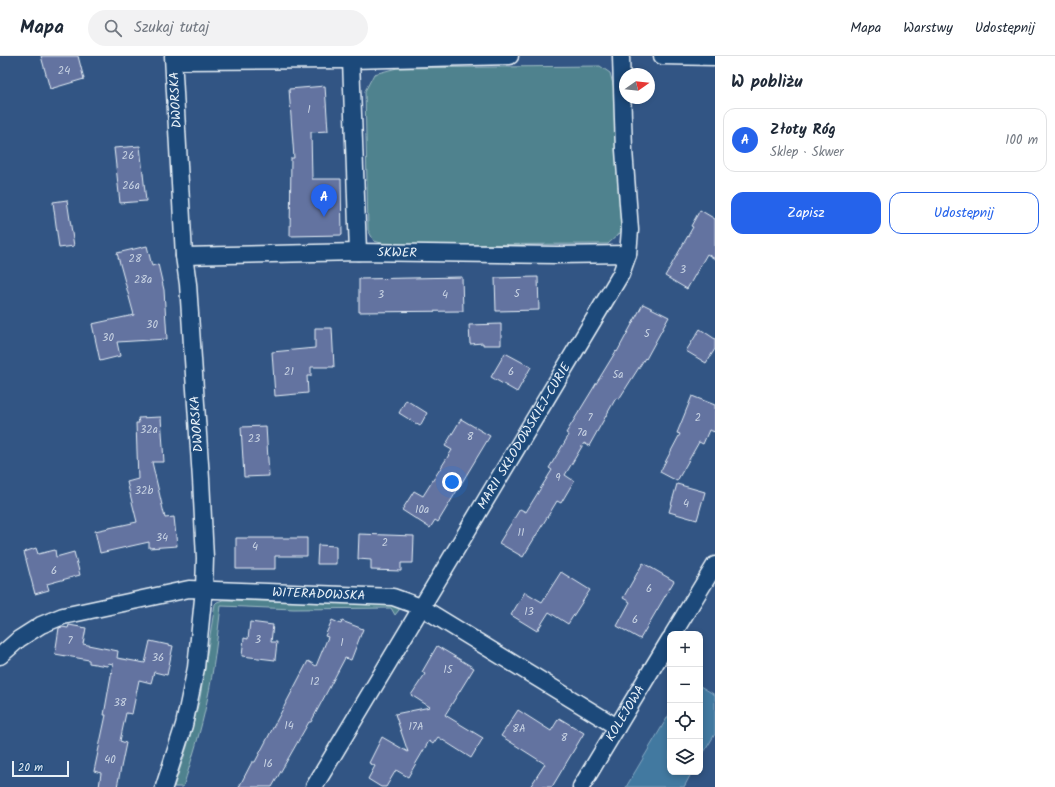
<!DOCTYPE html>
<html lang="pl">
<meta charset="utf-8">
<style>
:root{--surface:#fff;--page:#f2f2f3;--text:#1f2937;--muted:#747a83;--line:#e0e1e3;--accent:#2563eb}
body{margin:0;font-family:Kalam,sans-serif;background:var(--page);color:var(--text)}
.controls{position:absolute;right:12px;bottom:12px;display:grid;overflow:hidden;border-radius:8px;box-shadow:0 2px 6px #0003}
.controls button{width:36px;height:36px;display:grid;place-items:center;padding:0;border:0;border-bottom:1px solid var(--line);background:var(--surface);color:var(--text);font:20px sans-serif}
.compass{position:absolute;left:619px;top:12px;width:36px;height:36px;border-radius:50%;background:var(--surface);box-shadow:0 2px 6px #0003;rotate:76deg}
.scale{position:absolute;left:12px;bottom:10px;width:57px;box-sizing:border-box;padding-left:4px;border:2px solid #e8f1f8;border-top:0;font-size:11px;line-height:14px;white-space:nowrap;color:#e8f1f8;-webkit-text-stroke:3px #1f4a7a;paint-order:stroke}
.you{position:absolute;left:452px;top:426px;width:14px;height:14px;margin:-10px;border:3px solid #fff;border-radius:50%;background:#1a73e8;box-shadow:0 0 0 6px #1a73e833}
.badge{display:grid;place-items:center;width:26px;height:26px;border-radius:50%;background:var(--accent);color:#fff;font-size:13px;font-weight:700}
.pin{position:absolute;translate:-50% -33px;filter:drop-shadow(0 1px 2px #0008)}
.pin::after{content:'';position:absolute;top:21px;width:14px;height:12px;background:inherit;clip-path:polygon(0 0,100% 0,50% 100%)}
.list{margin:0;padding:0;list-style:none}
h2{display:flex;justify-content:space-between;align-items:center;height:52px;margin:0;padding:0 16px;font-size:17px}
h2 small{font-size:13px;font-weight:400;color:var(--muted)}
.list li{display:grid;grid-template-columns:26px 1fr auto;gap:12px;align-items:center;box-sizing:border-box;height:64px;margin:0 8px 8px;padding:0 8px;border:1px solid var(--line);border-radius:12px}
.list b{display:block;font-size:15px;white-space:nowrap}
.list p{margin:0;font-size:13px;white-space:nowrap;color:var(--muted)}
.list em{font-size:13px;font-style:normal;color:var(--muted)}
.actions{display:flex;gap:8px;padding:12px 16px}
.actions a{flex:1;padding:9px 0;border:1px solid var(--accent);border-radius:12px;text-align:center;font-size:14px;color:var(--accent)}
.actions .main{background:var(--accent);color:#fff}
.icon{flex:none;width:22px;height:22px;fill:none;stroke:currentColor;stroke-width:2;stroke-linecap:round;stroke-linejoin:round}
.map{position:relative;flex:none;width:715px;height:731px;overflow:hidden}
header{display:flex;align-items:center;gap:24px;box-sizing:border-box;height:56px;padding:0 20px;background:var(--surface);border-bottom:1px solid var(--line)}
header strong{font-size:19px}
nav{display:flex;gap:22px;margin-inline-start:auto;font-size:14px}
.search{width:280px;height:36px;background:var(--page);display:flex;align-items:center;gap:10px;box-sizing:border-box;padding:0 14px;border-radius:22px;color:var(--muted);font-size:15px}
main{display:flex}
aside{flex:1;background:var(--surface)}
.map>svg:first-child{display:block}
.green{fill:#50828e;stroke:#9cbac3}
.water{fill:#4379a0;stroke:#85a9c3}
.building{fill:#6473a0;stroke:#e8f1f8}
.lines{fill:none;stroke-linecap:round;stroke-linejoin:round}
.street-casing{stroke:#e8f1f8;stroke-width:19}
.street{stroke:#1f4a7a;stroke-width:16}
.labels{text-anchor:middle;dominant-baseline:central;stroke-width:3.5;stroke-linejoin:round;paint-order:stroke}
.number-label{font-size:11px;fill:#c7d2e2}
.street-label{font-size:13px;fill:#e8f1f8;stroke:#1f4a7a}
</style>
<header>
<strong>Mapa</strong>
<div class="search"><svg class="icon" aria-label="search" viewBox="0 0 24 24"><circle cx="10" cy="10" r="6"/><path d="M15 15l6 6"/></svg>Szukaj tutaj</div>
<nav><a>Mapa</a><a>Warstwy</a><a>Udostępnij</a></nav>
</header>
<main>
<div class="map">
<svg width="715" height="731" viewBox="0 0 715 731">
<rect width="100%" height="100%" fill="#325584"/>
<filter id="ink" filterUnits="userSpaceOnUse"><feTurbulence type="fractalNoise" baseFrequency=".025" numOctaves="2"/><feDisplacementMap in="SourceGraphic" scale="8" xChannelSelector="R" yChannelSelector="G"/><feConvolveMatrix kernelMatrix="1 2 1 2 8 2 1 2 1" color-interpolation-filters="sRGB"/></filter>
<g filter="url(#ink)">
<g class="green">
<path d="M600 10 610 17 615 36 621 176 608 188 389 189 374 185 368 174 365 35 374 18 397 12Z"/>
<path d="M223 544 394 548 399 550V554L395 559 391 552 294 553 221 550C217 582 214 614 207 645 201 674 192 703 183 731H174L187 691 200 642 215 548 217 546Z"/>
</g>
<g class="water">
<path d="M700 630 715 639V678L700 703Z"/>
<path d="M670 657V716H692L684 731H626Z"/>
</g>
<g class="building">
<path d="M41 0H78L84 23 50 33Z"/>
<path d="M325 30 328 75 311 76 312 123H341L342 179 290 180 291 102H294L289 33Z"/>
<path d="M140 90 146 145 120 147 114 92Z"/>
<path d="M67 144 74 190 59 192 53 146Z"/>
<path d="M700 154 715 163V203L707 198 687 233 665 220 693 171 691 170Z"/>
<path d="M147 190 152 210 158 208 164 234 167 283 117 286 120 300 100 305 92 268 134 259 117 197Z"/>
<path d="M462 221 463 255 359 256V223Z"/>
<path d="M538 221 539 254 496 255 495 222Z"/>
<path d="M643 248 669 261 646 303 645 302 619 343 616 342 589 390 584 387 565 419 574 425 561 447 557 445 523 501 499 487 520 453 526 456 552 414 549 412 569 379 566 377 616 295 617 296Z"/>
<path d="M501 268V289H483V287L470 288 469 269Z"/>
<path d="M315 272H332L334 311H311V320H307L308 337 275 340 272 296 315 292Z"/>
<path d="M700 273 715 283V293L706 307 686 295Z"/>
<path d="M505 297 531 311 517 336 491 321Z"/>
<path d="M692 340 715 349V376L709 374 703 388 699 386 677 425 660 416 680 378 677 377Z"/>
<path d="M406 344 427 357 420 370 399 357Z"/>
<path d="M161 361 164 406H152L165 462 174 461 177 490 149 492V486L100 497 95 475 137 466 127 426 138 423 136 367H139L138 362Z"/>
<path d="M461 363 490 380 438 466 435 464 430 472 402 454 414 435 423 440 452 394 445 390Z"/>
<path d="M266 370 269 420 244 421 241 371Z"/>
<path d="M677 428 705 436 697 464 669 456Z"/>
<path d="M359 478 414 480 413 507H401V515L371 514V504L358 503Z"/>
<path d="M236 482H307V500H275V513H236Z"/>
<path d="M318 489 336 490V508H317Z"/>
<path d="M36 492 38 498 55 494 56 501 74 496 80 519 47 528 49 534 35 538 24 496Z"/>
<path d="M643 507 674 525 640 583 617 570 630 546 623 542Z"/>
<path d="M561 516 590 534 568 568 549 556 537 575 511 559 525 536 542 546Z"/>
<path d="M332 564 341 568 342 565 363 573 351 604 345 602 311 666H309L272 731H239L252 706H255L308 605 316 610 328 581 325 580Z"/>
<path d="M250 566 273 569 271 586H277L275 604 242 600 244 582 248 583Z"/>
<path d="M69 569 86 572 83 588 118 595 117 602 145 607 150 585 173 590 167 619 154 616 151 627 139 624 132 658 126 657 120 685 126 687 117 731H99L101 717 94 715 106 659H104L113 608 108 607 107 610 89 607V604L55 598 59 572 62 571 68 572Z"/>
<path d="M437 590 474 612 445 659 483 682 471 702 438 681 433 688 429 685 408 721 396 714 386 731H381L368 723 375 710 369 707 382 681 408 696 395 658 430 651 411 639 425 618 422 616Z"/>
<path d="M518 654 551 675 559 662 584 677 552 731H530L545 708 501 680Z"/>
</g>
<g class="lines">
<g class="street-casing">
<g id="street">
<path d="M662 0 715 1"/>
<path d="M351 4 358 196"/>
<path d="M174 5 351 4 510 0"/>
<path id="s1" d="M184 200 358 196 557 199 628 198"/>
<path d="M673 578 715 509"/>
<path id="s2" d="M0 600 19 583 41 569 63 560 189 533 393 541 421 551 617 671"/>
<path d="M164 731 184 669 196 612 204 533 205 502 201 423 188 228 184 200 173 0"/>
<path id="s3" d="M314 731 621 218 628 198 630 174 624 94 621 0"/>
<path id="s4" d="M581 731 670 583"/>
</g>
</g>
<use href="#street" class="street"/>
</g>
</g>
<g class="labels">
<g class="number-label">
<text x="64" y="15">24</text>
<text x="309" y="54">1</text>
<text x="128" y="100">26</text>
<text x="131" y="130">26a</text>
<text x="135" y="203">28</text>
<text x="683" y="214">3</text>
<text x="143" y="224">28a</text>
<text x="517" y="238">5</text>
<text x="381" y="239">3</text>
<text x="445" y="239">4</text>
<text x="152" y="269">30</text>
<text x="647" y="278">5</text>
<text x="108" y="282">30</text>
<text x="289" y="316">21</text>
<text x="511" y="316">6</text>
<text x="618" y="319">5a</text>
<text x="590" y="362">7</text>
<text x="698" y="362">2</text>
<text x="149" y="374">32a</text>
<text x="582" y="377">7a</text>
<text x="470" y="381">8</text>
<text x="254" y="383">23</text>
<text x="558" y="422">9</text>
<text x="144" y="435">32b</text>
<text x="686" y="448">4</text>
<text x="422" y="454">10a</text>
<text x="521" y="477">11</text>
<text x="162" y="482">34</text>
<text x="385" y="487">2</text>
<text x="255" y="491">4</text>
<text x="54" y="515">6</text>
<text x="649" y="533">6</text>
<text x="529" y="556">13</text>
<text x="635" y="564">6</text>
<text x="258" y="584">3</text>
<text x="70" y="585">7</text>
<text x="342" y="587">1</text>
<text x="158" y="602">36</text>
<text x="448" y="614">15</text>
<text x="315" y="626">12</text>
<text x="120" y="647">38</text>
<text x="289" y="670">14</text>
<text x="416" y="671">17A</text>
<text x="519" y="673">8A</text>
<text x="564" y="682">8</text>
<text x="110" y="704">40</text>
<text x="268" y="708">16</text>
</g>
<g class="street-label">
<text transform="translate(176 44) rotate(-93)">DWORSKA</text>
<text stroke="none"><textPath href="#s1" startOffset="213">SKWER</textPath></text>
<text transform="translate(197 368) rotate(-94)">DWORSKA</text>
<text stroke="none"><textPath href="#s3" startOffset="409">MARII SKŁODOWSKIEJ-CURIE</textPath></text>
<text stroke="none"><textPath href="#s2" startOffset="334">WITERADOWSKA</textPath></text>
<text stroke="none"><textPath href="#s4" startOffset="86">KOLEJOWA</textPath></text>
</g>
</g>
</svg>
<div class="controls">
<button>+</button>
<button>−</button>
<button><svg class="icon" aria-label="locate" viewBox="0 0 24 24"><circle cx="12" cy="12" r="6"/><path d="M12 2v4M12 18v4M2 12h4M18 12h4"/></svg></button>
<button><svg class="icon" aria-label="layers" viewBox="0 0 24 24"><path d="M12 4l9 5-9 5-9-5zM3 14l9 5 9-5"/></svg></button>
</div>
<svg class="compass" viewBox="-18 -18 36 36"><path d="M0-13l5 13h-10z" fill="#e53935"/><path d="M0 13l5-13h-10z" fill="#747a83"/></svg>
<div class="scale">20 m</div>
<div class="you"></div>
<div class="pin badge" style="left:324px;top:161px">A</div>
</div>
<aside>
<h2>W pobliżu<small></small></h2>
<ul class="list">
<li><span class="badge">A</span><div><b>Złoty Róg</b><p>Sklep · Skwer</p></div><em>100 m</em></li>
</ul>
<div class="actions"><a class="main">Zapisz</a><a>Udostępnij</a></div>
</aside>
</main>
